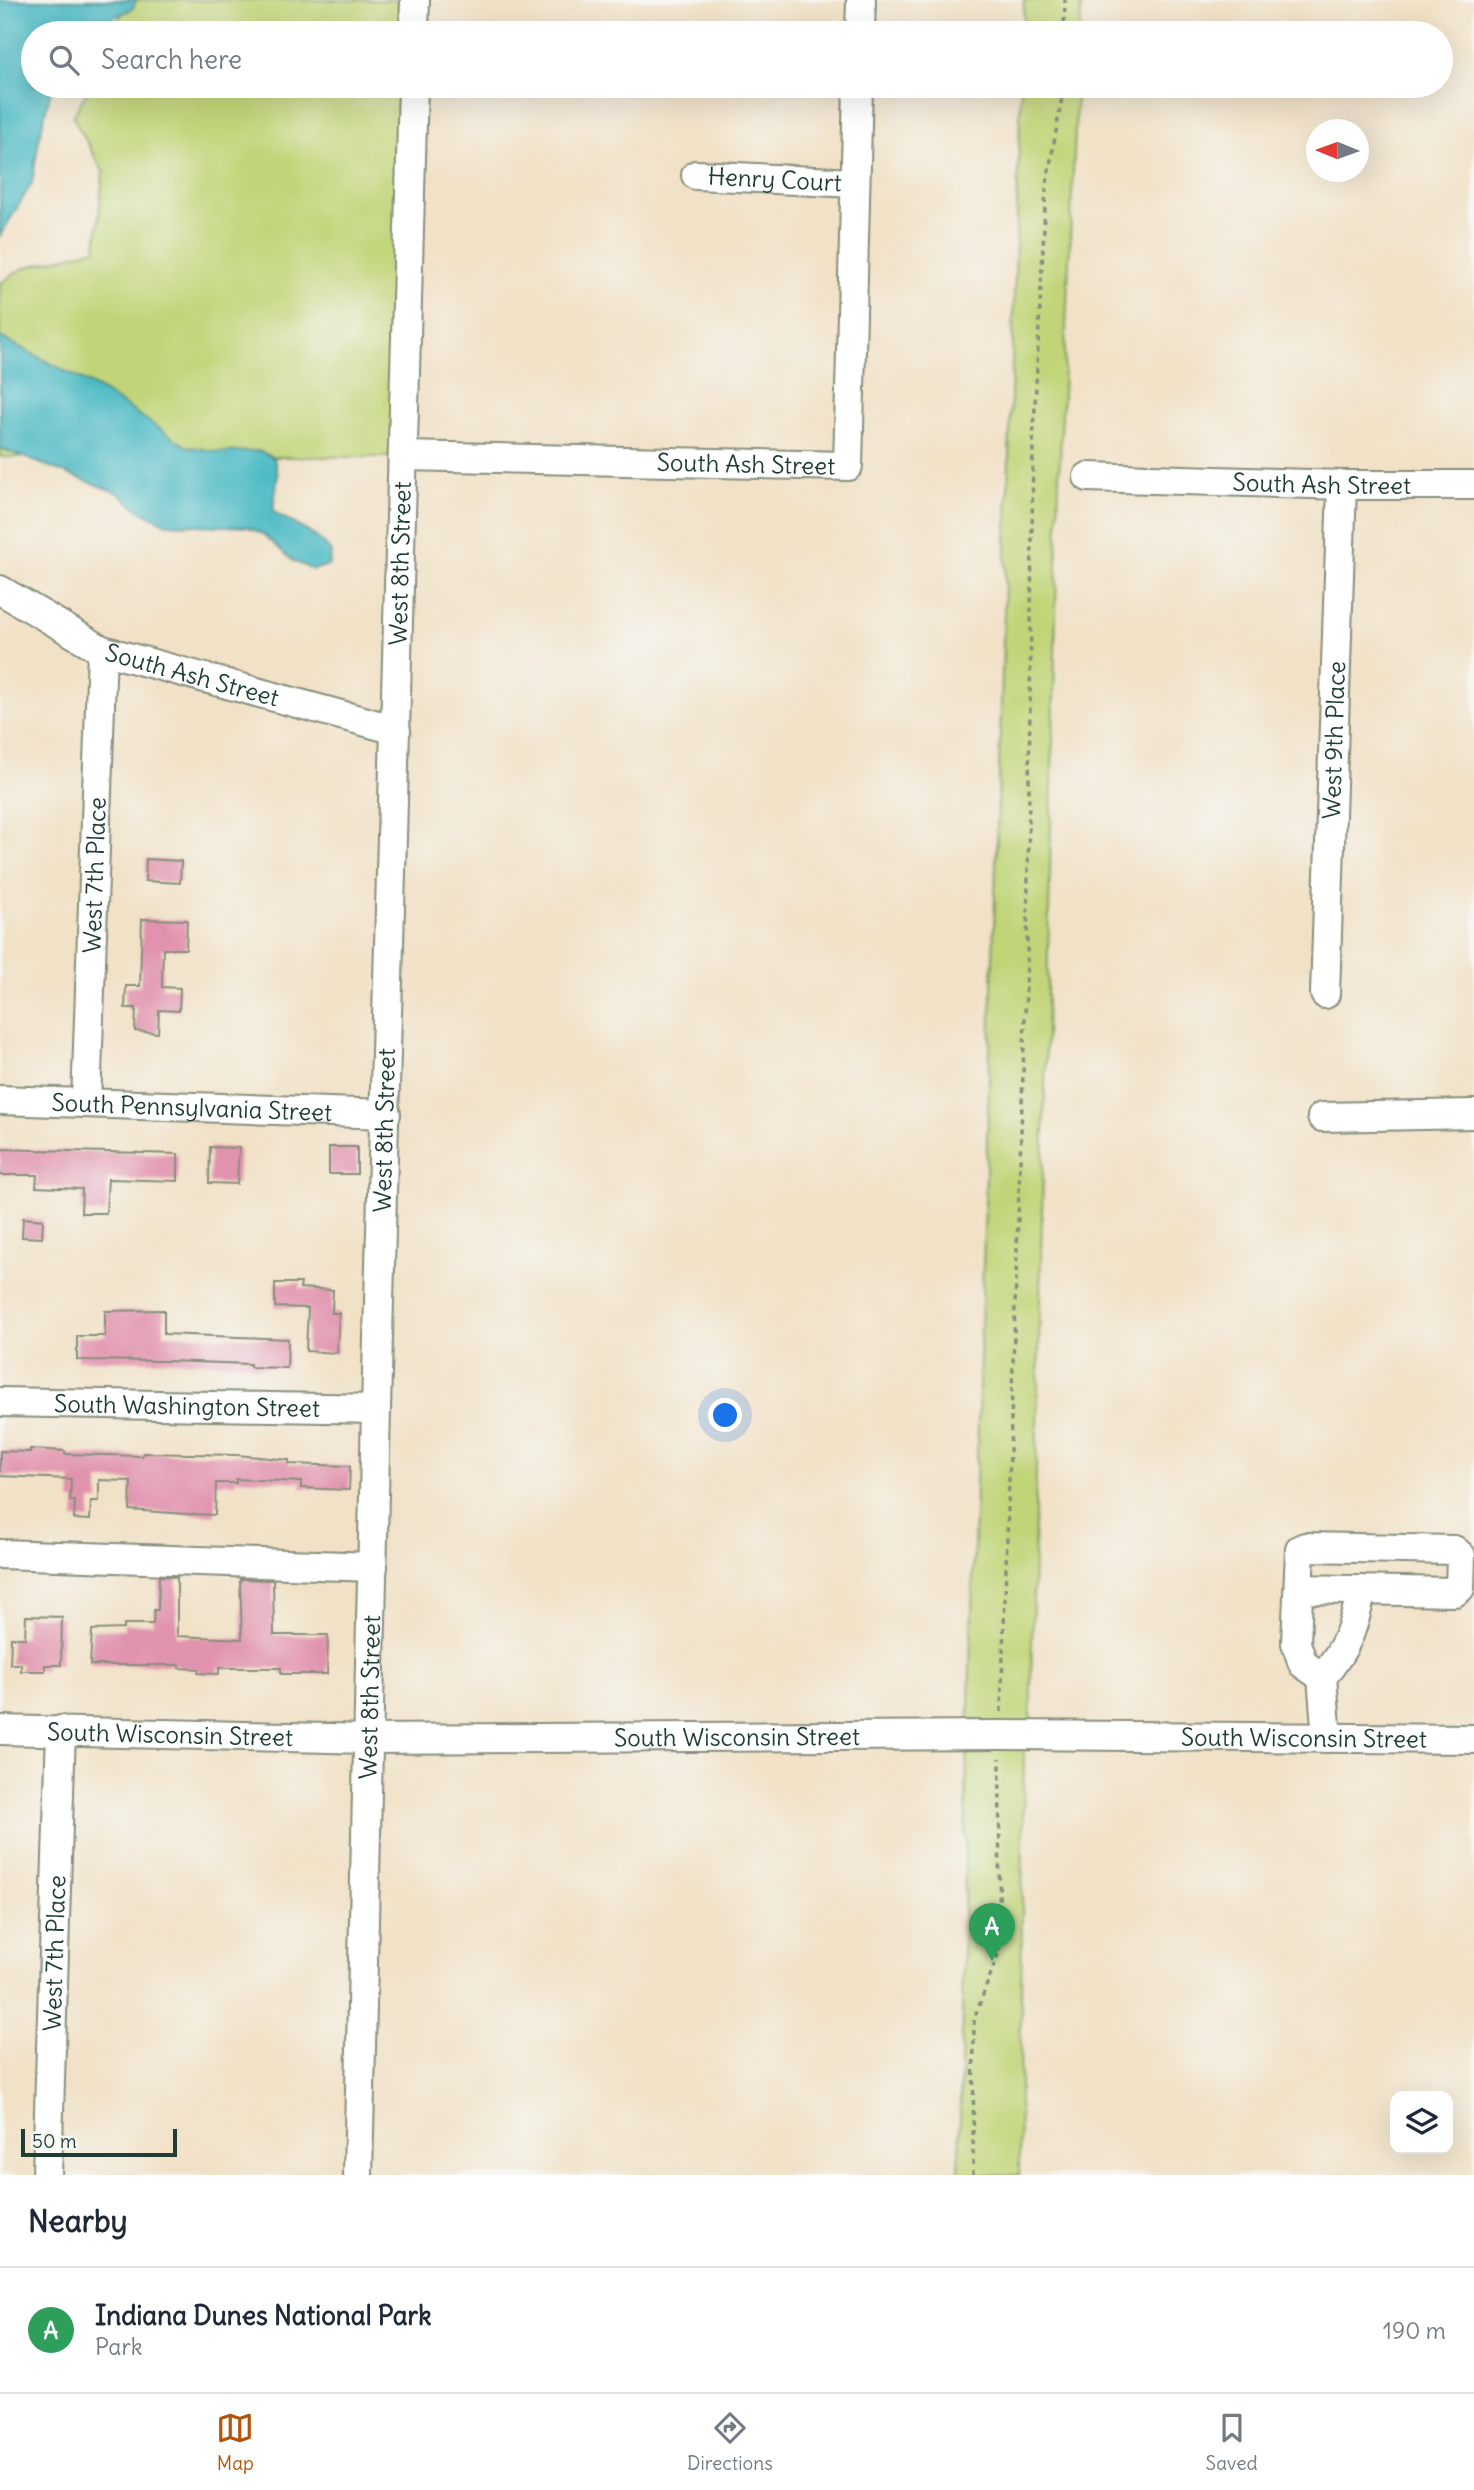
<!DOCTYPE html>
<style>
:root{--surface:#fff;--page:#f6f6f7;--text:#1f2937;--muted:#747a83;--line:#e0e1e3;--accent:#b45309}
body{margin:0;font-family:Delius,sans-serif;background:var(--page);color:var(--text)}
.controls{position:absolute;right:21px;bottom:21px;display:grid;overflow:hidden;border-radius:14px;box-shadow:0 7px 28px #0002}
.controls button{width:63px;height:63px;display:grid;place-items:center;padding:0;border:0;border-bottom:2px solid var(--line);background:var(--surface);color:var(--text);font:35px sans-serif}
.compass{position:absolute;left:1306px;top:119px;width:63px;height:63px;border-radius:50%;background:var(--surface);box-shadow:0 7px 28px #0002;rotate:271deg}
.scale{position:absolute;left:21px;bottom:18px;width:156px;box-sizing:border-box;padding-left:7px;border:4px solid #1f3d34;border-top:0;font-size:19px;line-height:24px;white-space:nowrap;color:#1f3d34;-webkit-text-stroke:5px #f6f6f2;paint-order:stroke}
.you{position:absolute;left:726px;top:1416px;width:24px;height:24px;margin:-18px;border:5px solid #fff;border-radius:50%;background:#1a73e8;box-shadow:0 0 0 10px #1a73e833}
.badge{display:grid;place-items:center;width:46px;height:46px;border-radius:50%;background:var(--accent);color:#fff;font-size:23px;font-weight:700}
.pin{position:absolute;translate:-50% -58px;filter:drop-shadow(0 2px 4px #0008)}
.pin::after{content:'';position:absolute;top:37px;width:24px;height:21px;background:inherit;clip-path:polygon(0 0,100% 0,50% 100%)}
.list{margin:0;padding:0;list-style:none}
h2{display:flex;justify-content:space-between;align-items:center;height:91px;margin:0;padding:0 28px;font-size:30px}
h2 small{font-size:23px;font-weight:400;color:var(--muted)}
.list li{display:grid;grid-template-columns:46px 1fr auto;gap:21px;align-items:center;box-sizing:border-box;height:126px;padding:0 28px;border-top:2px solid var(--line)}
.list b{display:block;font-size:26px;white-space:nowrap}
.list p{margin:0;font-size:23px;white-space:nowrap;color:var(--muted)}
.list em{font-size:23px;font-style:normal;color:var(--muted)}
.icon{flex:none;width:38px;height:38px;fill:none;stroke:currentColor;stroke-width:2;stroke-linecap:round;stroke-linejoin:round}
.map{position:relative;flex:none;width:1474px;height:2175px;overflow:hidden}
.search{position:absolute;background:var(--surface);box-shadow:0 7px 28px #0002;left:21px;right:21px;top:21px;height:77px;display:flex;align-items:center;gap:18px;box-sizing:border-box;padding:0 24px;border-radius:38px;color:var(--muted);font-size:26px}
.sheet{height:217px;background:var(--surface)}
nav{display:flex;justify-content:space-around;align-items:center;box-sizing:border-box;height:98px;border-top:2px solid var(--line);background:var(--surface);font-size:19px;color:var(--muted)}
nav a{display:grid;justify-items:center;gap:4px}
nav .on{color:var(--accent)}
.map>svg:first-child{display:block}
.green{fill:#c1d578;stroke:#708956;stroke-width:2}
.water{fill:#4cbac4;stroke:#367c7c;stroke-width:2}
.building{fill:#e192ad}
.lines{fill:none;stroke-linecap:round;stroke-linejoin:round}
.minor-casing{stroke:#888f7d;stroke-width:32}
.path{stroke:#888f7d;stroke-width:3.5;stroke-dasharray:5 5;stroke-linecap:butt}
.minor{stroke:#fff;stroke-width:28}
.labels{text-anchor:middle;dominant-baseline:central;stroke-width:5;stroke-linejoin:round;paint-order:stroke}
.street-label{font-size:24px;fill:#1f3d34;stroke:#f6f6f2}
</style>
<div class="map">
<svg width="1474" height="2175" viewBox="0 0 1474 2175">
<rect width="100%" height="100%" fill="#f6f6f2"/>
<filter id="ink" filterUnits="userSpaceOnUse"><feTurbulence type="fractalNoise" baseFrequency=".0143" numOctaves="2"/><feDisplacementMap in="SourceGraphic" scale="14" xChannelSelector="R" yChannelSelector="G"/><feConvolveMatrix kernelMatrix="1 2 1 2 8 2 1 2 1" color-interpolation-filters="sRGB"/></filter>
<filter id="wash" filterUnits="userSpaceOnUse"><feTurbulence type="fractalNoise" baseFrequency=".00686" numOctaves="4" result="noise"/><feDisplacementMap in="SourceGraphic" scale="28" xChannelSelector="R" yChannelSelector="G"/><feGaussianBlur stdDeviation="1.57" result="paint"/><feColorMatrix in="noise" values="0 0 0 0 0 0 0 0 0 0 0 0 0 0 0 0 0 1.4 0 .05"/><feComposite in="paint" operator="in"/></filter>
<g filter="url(#wash)">
<rect width="100%" height="100%" fill="#f1e1c6"/>
<g class="green">
<path d="M136 0H401L400 33H114L121 15 133 8Z"/>
<path d="M1024 0H1081L1080 33H1023Z"/>
<path d="M90 86H400L395 457H0V432H163L100 389 0 337V283L24 268 96 249 103 171 73 117Z"/>
<path d="M1021 86H1077L1059 480 1030 1731 968 1732Z"/>
<path d="M967 1746H1024L1019 2175H959Z"/>
</g>
<g class="water">
<path d="M0 0H136L133 8 95 27 89 33H33V86H52L39 139 32 183 0 236Z"/>
<path d="M0 337 100 389 186 446 219 452 260 451 274 458 278 475 273 511C292 524 319 534 331 552L329 565 313 570 293 561 263 534 248 527 167 524 139 510 118 493 0 448Z"/>
</g>
<g id="blocks">
<g class="building">
<path d="M146 859 181 861 180 883 145 881Z"/>
<path d="M142 919 187 920 186 949H163L162 987 180 988 179 1011 159 1010 158 1033 135 1031 136 1008H125L126 986H140Z"/>
<path d="M210 1147 239 1148 237 1184 209 1183Z"/>
<rect x="329" y="1147" width="28" height="27"/>
<path d="M0 1149 178 1154V1181L108 1179 106 1213H81L82 1189 36 1187 37 1175H0Z"/>
<path d="M23 1218 43 1220 42 1238 22 1237Z"/>
<path d="M275 1283H301L300 1288 333 1290 332 1313H339L337 1353 306 1351 308 1308 275 1307Z"/>
<path d="M164 1310V1334L288 1339 287 1368 250 1367V1364L167 1361 77 1360V1336H105V1311Z"/>
<path d="M30 1449 65 1451V1454L142 1456 143 1453 237 1455 289 1460V1464L350 1466 349 1490 301 1488V1482L236 1479V1483H216L215 1515 187 1514 130 1510 131 1481 99 1480V1501H91L90 1520 74 1519 75 1501H70L71 1479 0 1476V1451L30 1452Z"/>
<path d="M159 1576 177 1577V1636L242 1639 240 1579 273 1580 274 1635H328L327 1674H281V1668H219V1674L198 1673 199 1669 179 1668V1665H90L92 1630 124 1629V1624H153L154 1610H158Z"/>
<path d="M26 1616 62 1617 61 1665H45V1671H21V1664H10L11 1638H25Z"/>
</g>
</g>
</g>
<g filter="url(#ink)">
<use href="#blocks" fill-opacity="0" stroke="#888f7d" stroke-width="2"/>
<g class="lines">
<g class="minor-casing">
<g id="minor">
<path d="M414 33 415 0"/>
<path d="M860 33 861 0"/>
<path id="s1" d="M696 175 855 183"/>
<path id="s2" d="M403 456 848 466 858 86"/>
<path id="s3" d="M1088 477 1342 485H1474"/>
<path id="s4" d="M0 590 102 650 396 730"/>
<path id="s5" d="M1325 994 1342 485"/>
<path id="s6" d="M0 1100 386 1114"/>
<path id="s7" d="M86 1103 102 650"/>
<path d="M1322 1117 1474 1114"/>
<path id="s8" d="M0 1402 376 1409"/>
<path d="M0 1554 373 1567"/>
<path d="M1300 1589 1455 1592 1460 1588 1461 1556 1454 1550 1305 1547 1300 1549 1296 1643 1303 1664 1322 1677"/>
<path id="s9" d="M0 1730 369 1739 1000 1735 1474 1739"/>
<path d="M1327 1738 1322 1677C1348 1647 1353 1628 1362 1590"/>
<path id="s10" d="M47 2175 61 1730"/>
<path id="s11" d="M358 2175 376 1409 413 86"/>
</g>
</g>
<g class="path">
<path d="M1064 33 1065 0"/>
<path d="M1001 1712 1027 958 1033 445 1046 188 1064 86"/>
<path d="M973 2175 974 2019 999 1952 1000 1758"/>
</g>
<use href="#minor" class="minor"/>
</g>
</g>
<g class="labels">
<g class="street-label">
<text stroke="none"><textPath href="#s1" startOffset="79">Henry Court</textPath></text>
<text stroke="none"><textPath href="#s2" startOffset="343">South Ash Street</textPath></text>
<text stroke="none"><textPath href="#s3" startOffset="234">South Ash Street</textPath></text>
<text stroke="none"><textPath href="#s11" startOffset="1612">West 8th Street</textPath></text>
<text stroke="none"><textPath href="#s4" startOffset="212">South Ash Street</textPath></text>
<text stroke="none"><textPath href="#s5" startOffset="254">West 9th Place</textPath></text>
<text stroke="none"><textPath href="#s7" startOffset="228">West 7th Place</textPath></text>
<text stroke="none"><textPath href="#s6" startOffset="192">South Pennsylvania Street</textPath></text>
<text stroke="none"><textPath href="#s11" startOffset="1045">West 8th Street</textPath></text>
<text stroke="none"><textPath href="#s8" startOffset="187">South Washington Street</textPath></text>
<text stroke="none"><textPath href="#s11" startOffset="478">West 8th Street</textPath></text>
<text stroke="none"><textPath href="#s9" startOffset="170">South Wisconsin Street</textPath></text>
<text stroke="none"><textPath href="#s9" startOffset="737">South Wisconsin Street</textPath></text>
<text stroke="none"><textPath href="#s9" startOffset="1304">South Wisconsin Street</textPath></text>
<text stroke="none"><textPath href="#s10" startOffset="222">West 7th Place</textPath></text>
</g>
</g>
</svg>
<div class="controls">
<button><svg class="icon" aria-label="layers" viewBox="0 0 24 24"><path d="M12 4l9 5-9 5-9-5zM3 14l9 5 9-5"/></svg></button>
</div>
<svg class="compass" viewBox="-18 -18 36 36"><path d="M0-13l5 13h-10z" fill="#e53935"/><path d="M0 13l5-13h-10z" fill="#747a83"/></svg>
<div class="scale">50 m</div>
<div class="you"></div>
<div class="pin badge" style="left:992px;top:1961px;background:#2e9e5b">A</div>
<div class="search"><svg class="icon" aria-label="search" viewBox="0 0 24 24"><circle cx="10" cy="10" r="6"/><path d="M15 15l6 6"/></svg>Search here</div>
</div>
<section class="sheet">
<h2>Nearby<small></small></h2>
<ul class="list">
<li><span class="badge" style="background:#2e9e5b">A</span><div><b>Indiana Dunes National Park</b><p>Park</p></div><em>190 m</em></li>
</ul>
</section>
<nav>
<a class="on"><svg class="icon" aria-label="map" viewBox="0 0 24 24"><path d="M3 6l6-2 6 2 6-2v14l-6 2-6-2-6 2zM9 4v14M15 6v14"/></svg>Map</a>
<a><svg class="icon" aria-label="directions" viewBox="0 0 24 24"><path d="M12 3l9 9-9 9-9-9zM9 14v-3h6M13 9l2 2-2 2"/></svg>Directions</a>
<a><svg class="icon" aria-label="saved" viewBox="0 0 24 24"><path d="M7 4h10v16l-5-4-5 4z"/></svg>Saved</a>
</nav>
